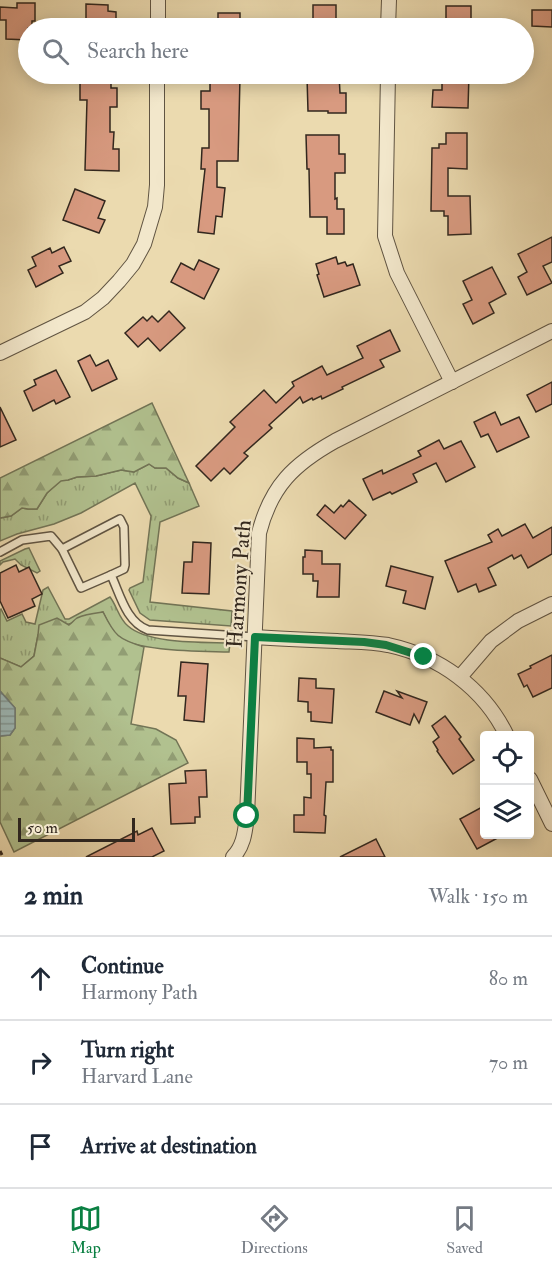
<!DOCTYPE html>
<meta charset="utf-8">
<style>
:root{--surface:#fff;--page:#f6f6f7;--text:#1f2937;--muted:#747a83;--line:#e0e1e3;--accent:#0b8043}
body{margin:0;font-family:"IM FELL Double Pica",serif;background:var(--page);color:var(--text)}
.controls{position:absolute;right:18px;bottom:18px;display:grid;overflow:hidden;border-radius:6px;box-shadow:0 3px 15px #0003}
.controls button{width:54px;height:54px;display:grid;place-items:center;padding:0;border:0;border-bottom:2px solid var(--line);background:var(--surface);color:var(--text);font:30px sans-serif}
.scale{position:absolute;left:18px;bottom:15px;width:117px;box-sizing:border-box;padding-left:6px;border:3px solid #32271e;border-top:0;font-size:16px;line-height:21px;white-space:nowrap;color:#32271e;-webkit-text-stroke:4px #f2e7cb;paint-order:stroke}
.stop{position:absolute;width:18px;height:18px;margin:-14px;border:4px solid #0b8043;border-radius:50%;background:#fff}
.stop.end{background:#0b8043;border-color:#fff;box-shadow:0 2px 6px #0008}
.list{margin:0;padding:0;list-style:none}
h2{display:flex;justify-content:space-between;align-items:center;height:78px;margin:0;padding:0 24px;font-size:26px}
h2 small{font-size:20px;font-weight:400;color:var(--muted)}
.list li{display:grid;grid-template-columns:39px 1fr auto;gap:18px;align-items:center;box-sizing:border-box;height:84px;padding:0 24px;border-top:2px solid var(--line)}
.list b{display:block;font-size:22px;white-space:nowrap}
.list p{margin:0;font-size:20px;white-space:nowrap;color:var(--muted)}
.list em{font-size:20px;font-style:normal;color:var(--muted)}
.icon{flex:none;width:33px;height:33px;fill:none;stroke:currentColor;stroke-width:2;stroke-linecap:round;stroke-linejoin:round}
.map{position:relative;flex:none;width:552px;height:857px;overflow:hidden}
.search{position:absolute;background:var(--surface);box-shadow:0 3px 15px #0003;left:18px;right:18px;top:18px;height:66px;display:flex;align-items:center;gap:15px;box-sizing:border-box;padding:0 21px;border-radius:33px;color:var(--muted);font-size:22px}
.sheet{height:330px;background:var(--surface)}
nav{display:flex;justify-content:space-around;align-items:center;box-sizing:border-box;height:84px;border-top:2px solid var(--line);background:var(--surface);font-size:16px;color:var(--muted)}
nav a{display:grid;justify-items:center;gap:3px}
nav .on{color:var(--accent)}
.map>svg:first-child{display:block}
.grass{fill:url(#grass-tufts);stroke:#727456;stroke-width:1.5}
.forest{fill:url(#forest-firs);stroke:#727456;stroke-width:1.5}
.water{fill:url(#water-rules);stroke:#727e79;stroke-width:1.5}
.building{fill:#d89a80;stroke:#32271e;stroke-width:1.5}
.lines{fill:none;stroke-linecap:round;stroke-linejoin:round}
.service-casing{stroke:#605442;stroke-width:10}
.minor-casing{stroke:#605442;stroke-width:16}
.path{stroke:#32271e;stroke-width:3;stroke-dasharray:4.5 3;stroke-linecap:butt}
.service{stroke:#f2e7cb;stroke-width:7}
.minor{stroke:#f2e7cb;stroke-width:14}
.route{stroke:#0b8043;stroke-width:8}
.labels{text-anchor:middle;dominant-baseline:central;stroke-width:4.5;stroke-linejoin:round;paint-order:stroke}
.street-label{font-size:22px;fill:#32271e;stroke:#f2e7cb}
</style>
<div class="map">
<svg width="552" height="857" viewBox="0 0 552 857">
<defs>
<pattern id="grass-tufts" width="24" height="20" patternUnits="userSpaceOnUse" patternTransform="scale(1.5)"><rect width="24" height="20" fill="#b1c18f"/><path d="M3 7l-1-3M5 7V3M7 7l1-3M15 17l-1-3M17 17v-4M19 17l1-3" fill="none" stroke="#919d74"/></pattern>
<pattern id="forest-firs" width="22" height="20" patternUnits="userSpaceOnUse" patternTransform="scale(1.5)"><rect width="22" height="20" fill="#b1c18f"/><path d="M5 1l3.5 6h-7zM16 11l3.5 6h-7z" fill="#919d74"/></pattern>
<pattern id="water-rules" width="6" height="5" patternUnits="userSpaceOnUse" patternTransform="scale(1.5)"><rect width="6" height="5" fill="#9db8b6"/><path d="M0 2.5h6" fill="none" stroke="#819693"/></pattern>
</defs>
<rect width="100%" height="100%" fill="#ebdaaf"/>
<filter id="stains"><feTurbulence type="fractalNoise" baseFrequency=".00333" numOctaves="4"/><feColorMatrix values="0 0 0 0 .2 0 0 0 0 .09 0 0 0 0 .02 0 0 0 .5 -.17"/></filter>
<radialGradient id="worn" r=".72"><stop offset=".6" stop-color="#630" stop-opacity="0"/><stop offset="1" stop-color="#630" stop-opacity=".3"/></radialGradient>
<g class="grass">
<path d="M149 464 155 468H166L178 478 189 483 199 506 160 522 150 602 232 611 231 626 150 620 140 613 129 590 130 588 143 582 151 516 135 483 81 513 54 524 17 534 0 541V518L11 516 22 508 28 509H37L47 493 61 480H68L77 477 96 476 121 470 134 472Z"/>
<path d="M29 548 40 571 37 573 21 565 15 559 3 562 0 565V561L25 549Z"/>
<path d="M48 587 65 619H69L110 597C117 606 119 619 128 626 148 644 203 642 230 643L229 652C204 651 135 652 117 636 111 631 107 619 103 612L38 635 34 656 21 667 0 658V610L1 609 7 621 22 614 26 622 35 624 43 590Z"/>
</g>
<g class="forest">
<path d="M152 403 189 483 178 478 166 468H155L149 464 134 472 121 470 96 476 77 477 68 480 61 481 47 493 37 509H28L22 508 11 516 0 518V478Z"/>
<path d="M103 612C115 636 118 639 144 647L131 724 156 729 176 740 188 763 14 852 0 822V736L10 735 15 728V708L0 691V658L21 667 34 656 38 635 39 625 57 618 69 625C72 623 74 620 77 618 85 614 95 613 103 612Z"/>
</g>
<path class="water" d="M0 691 15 708V728L10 735 0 736Z"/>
<g class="building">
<path d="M17 3H35V21H32V28H28V40L6 39V20H0V7L17 8Z"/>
<path d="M86 4 108 5V11L116 12V28H86Z"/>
<rect x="313" y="5" width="23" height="23"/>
<path d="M446 6H471V25H467V28H446Z"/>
<path d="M532 10H552V27L532 26Z"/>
<rect x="218" y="13" width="22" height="15"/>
<path d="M80 74H111V88H117V107H110V132H114L113 149H119V171L85 170 87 100H80Z"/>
<path d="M210 74H223V76L240 77 238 161H217V187L225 188 222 217 216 216 214 234 198 232 205 169H201L202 148H209V109H201V91H210Z"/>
<path d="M324 74H339L340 93H346V113H328V111H308L307 77H324Z"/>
<path d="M447 74H469L468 108 432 107 433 90H442V82H447Z"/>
<path d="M446 133H467V169L448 168V196H470L471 234 448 235V216H444V211H431L432 148H439V144H446Z"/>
<path d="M306 135H339V154H345V173H335V199L337 198V209H344V234H327V217H310L309 169H307Z"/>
<path d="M75 189 105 201 98 218 105 220 99 233 63 220Z"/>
<path d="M552 237V262L543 266 552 283 527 295 518 277 527 272 518 254Z"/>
<path d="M64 247 71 261 59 266 63 273 36 287 28 270 36 266 32 257 50 248 52 253Z"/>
<path d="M336 257 338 264 345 262 347 266 353 264 360 285 324 297 317 275 319 274 316 264Z"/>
<path d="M199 260 219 269 204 299 171 282 181 263 194 270Z"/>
<path d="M492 267 506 294 489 303 494 313 473 324 463 304 472 300 463 281Z"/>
<path d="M169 311 185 328 160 351 148 338 138 347 125 333 143 317 147 321 152 316 158 322Z"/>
<path d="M390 330 400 351 380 360 384 367 342 387 343 389 322 399 321 396 313 400 312 398 303 403 300 397 269 425 272 428 244 453 248 456 230 474 224 468 211 481 196 466 235 427 230 422 264 390 276 403 294 386 292 382 322 366 327 375 363 358 357 346Z"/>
<path d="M90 355 96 366 108 360 117 379 92 391 78 361Z"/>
<path d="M56 370 70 397 56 404 54 400 33 411 24 391 36 385 34 380Z"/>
<path d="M552 382V404L536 412 527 395Z"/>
<path d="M0 407 16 440 0 447Z"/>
<path d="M495 412 501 425 519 417 529 437 497 452 488 434 481 437 474 422Z"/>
<path d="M439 440 444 449 461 441 475 467 446 482 436 463 413 474 417 482 392 494 390 492 373 500 363 479 382 470 383 474 421 456 418 451Z"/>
<path d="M349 500 366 515 345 539 317 515 325 505 334 513 341 505 343 507Z"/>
<path d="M525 524 533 538 552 527V554L528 568 521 555 514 559 512 555 488 568 496 585 479 592 476 584 458 592 445 561 492 542 488 535 498 529 502 536Z"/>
<path d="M193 542 211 543 209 594 182 593 184 562H192Z"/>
<path d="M305 550 322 551V564H340L339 597H317L318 581H313V574H303V557H305Z"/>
<path d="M16 565 19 572 29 567 42 594 32 599 35 606 8 618 0 601V573Z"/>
<path d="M391 566 433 577 425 609 403 603 406 591 386 586Z"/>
<path d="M552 655V688L533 697 527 685 524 687 518 674 531 668 530 666Z"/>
<path d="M181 662 208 664 204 722 184 720 186 696H178Z"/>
<path d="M299 678 316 679V688L334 689 332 723 311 721V712H308V702L298 701Z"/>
<path d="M384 691 402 698 397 691 427 702 419 723 414 714 410 725 376 712Z"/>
<path d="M445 716 461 737 459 739 474 760 453 774 437 751 438 750 433 742 439 737 432 726Z"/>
<path d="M297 738 314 739V748L331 747V750H333V782H326L324 815 326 816 325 833 294 832V815H304V797L311 798V774H307V762H297Z"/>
<path d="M206 770 207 797H199L200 817H195V823L171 824 169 784 186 783 185 771Z"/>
<path d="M484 806V834H505L477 849 460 819Z"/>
<path d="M152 828 164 851 152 857H86L137 831 138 835Z"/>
<path d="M376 839 385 857H340Z"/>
</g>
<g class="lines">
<g class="service-casing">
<g id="service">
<path d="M62 549 120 519 124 527 125 565 124 569 111 575C120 594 126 622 148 630L255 637"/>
<path d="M0 552 22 540 51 536 62 549 81 588 111 575"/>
</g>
</g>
<g class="minor-casing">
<g id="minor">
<path d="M158 28V0"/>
<path d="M388 28 389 0"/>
<path d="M388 74 385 236 397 273 452 382"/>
<path d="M0 353 85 312 103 298 119 281 133 264 144 244 155 207 157 185V74"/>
<path d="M255 637C283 639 310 640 337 641 354 642 371 642 388 645 439 656 484 688 507 736"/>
<path d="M460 677 491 641 518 621 552 604"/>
<path d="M530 779 552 824"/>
<path d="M233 857C244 846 245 831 247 816L259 533C271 486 294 464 335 441L552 331"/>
</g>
</g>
<path class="path" d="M0 851 3 857"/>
<use href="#service" class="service"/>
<use href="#minor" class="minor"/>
</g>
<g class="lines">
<path class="route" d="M247 816 255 637 364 642 386 645 424 657"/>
</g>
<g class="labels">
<g class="street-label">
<text transform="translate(239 584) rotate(-86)">Harmony Path</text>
</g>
</g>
<rect width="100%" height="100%" filter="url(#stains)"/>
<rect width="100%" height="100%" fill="url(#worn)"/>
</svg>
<div class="controls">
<button><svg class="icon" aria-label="locate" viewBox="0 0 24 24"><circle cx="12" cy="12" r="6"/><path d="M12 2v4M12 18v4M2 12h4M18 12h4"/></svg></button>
<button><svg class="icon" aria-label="layers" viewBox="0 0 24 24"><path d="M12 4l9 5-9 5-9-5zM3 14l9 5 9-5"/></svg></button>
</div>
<div class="scale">50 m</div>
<div class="stop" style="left:247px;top:816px"></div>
<div class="stop end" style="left:424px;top:657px"></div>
<div class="search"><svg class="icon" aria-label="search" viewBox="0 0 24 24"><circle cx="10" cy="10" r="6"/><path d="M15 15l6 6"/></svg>Search here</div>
</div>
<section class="sheet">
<h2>2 min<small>Walk · 150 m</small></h2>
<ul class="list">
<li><svg class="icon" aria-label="ahead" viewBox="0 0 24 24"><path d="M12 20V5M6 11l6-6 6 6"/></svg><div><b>Continue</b><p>Harmony Path</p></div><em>80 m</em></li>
<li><svg class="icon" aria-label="right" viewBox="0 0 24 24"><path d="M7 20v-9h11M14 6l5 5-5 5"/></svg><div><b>Turn right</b><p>Harvard Lane</p></div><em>70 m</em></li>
<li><svg class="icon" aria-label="arrive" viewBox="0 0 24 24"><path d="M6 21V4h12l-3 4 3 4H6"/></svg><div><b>Arrive at destination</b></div></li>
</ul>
</section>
<nav>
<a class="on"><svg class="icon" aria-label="map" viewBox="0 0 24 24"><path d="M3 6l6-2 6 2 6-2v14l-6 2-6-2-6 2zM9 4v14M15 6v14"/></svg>Map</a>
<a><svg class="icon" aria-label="directions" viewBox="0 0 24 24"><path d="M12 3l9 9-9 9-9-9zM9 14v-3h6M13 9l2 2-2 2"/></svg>Directions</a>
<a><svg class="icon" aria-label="saved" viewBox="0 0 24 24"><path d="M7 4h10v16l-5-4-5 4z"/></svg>Saved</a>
</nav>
